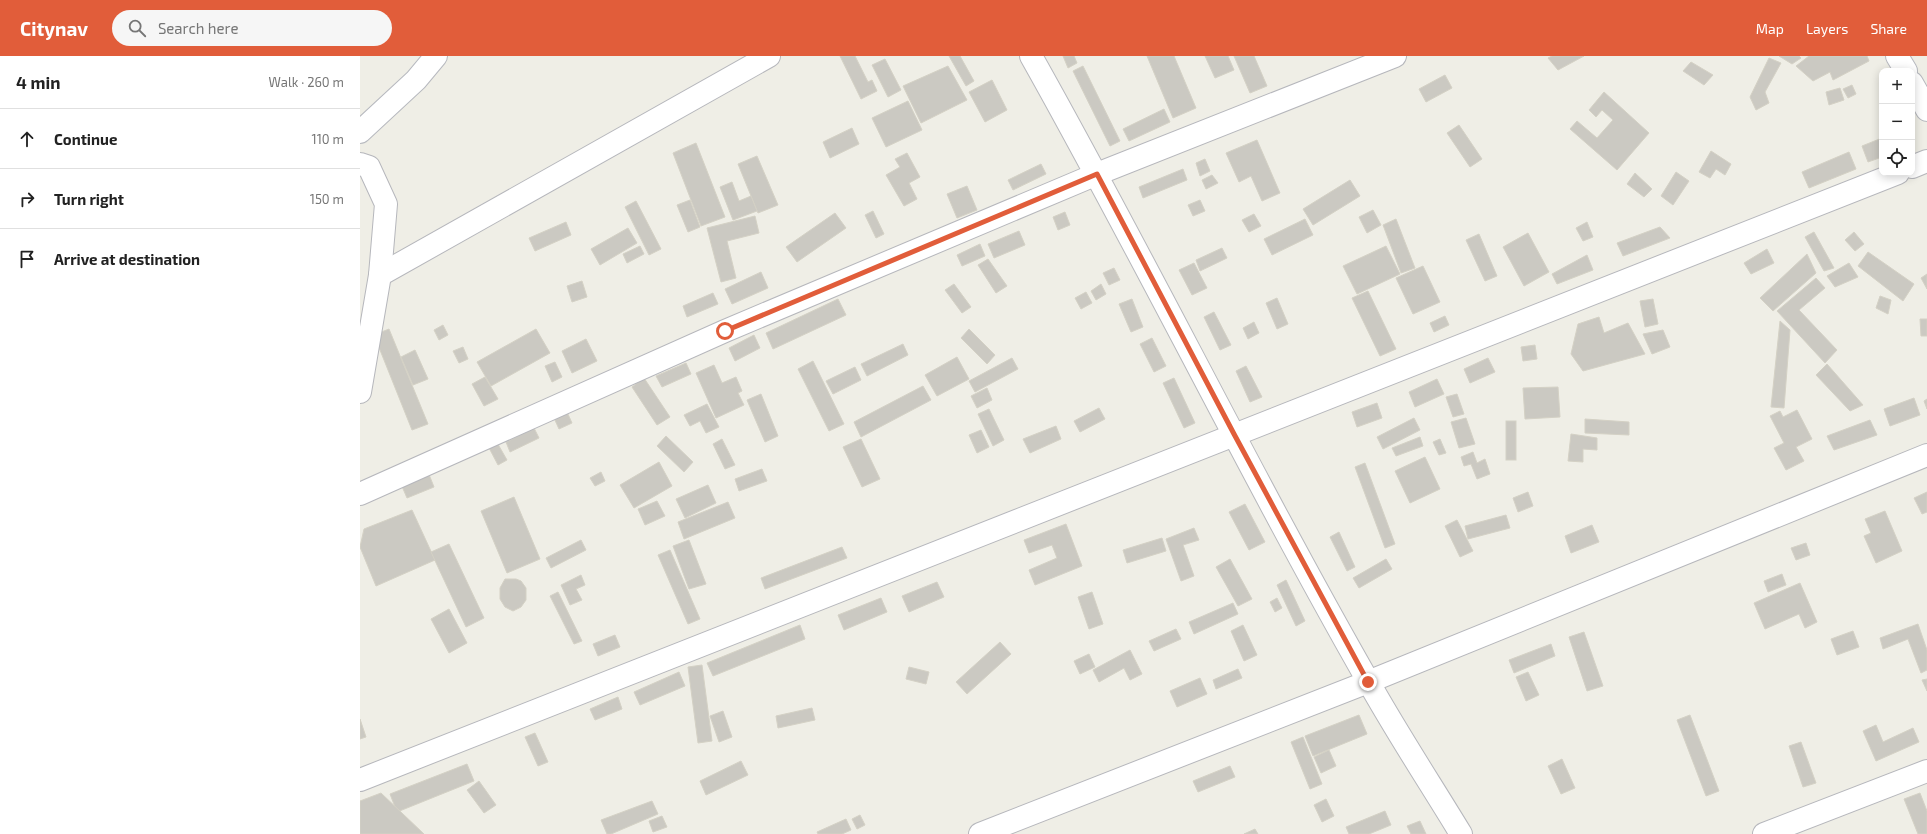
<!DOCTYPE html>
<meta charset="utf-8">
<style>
:root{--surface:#fff;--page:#f6f6f6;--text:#222;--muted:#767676;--line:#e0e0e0;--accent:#e15d3a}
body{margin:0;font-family:"Exo 2",sans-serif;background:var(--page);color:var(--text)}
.controls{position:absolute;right:12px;top:12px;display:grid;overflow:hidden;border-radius:8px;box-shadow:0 2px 10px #0003}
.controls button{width:36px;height:36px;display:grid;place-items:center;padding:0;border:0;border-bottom:1px solid var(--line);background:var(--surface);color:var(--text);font:20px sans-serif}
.stop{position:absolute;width:12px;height:12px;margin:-9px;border:3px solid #e15d3a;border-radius:50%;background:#fff}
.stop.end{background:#e15d3a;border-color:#fff;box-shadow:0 1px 4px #0008}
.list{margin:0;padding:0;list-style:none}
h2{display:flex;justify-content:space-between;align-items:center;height:52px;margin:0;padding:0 16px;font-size:17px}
h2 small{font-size:13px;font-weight:400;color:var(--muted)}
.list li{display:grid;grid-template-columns:26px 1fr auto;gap:12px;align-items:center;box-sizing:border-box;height:60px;padding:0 16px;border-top:1px solid var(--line)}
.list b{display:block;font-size:15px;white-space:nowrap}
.list em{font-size:13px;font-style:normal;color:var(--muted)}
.icon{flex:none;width:22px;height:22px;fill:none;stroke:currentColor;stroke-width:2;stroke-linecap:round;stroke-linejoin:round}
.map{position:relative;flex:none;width:1567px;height:778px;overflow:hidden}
header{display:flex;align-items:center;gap:24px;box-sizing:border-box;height:56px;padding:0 20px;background:var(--accent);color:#fff}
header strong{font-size:19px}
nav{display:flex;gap:22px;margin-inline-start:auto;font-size:14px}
.search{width:280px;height:36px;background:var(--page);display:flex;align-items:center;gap:10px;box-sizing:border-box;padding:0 14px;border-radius:22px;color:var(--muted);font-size:15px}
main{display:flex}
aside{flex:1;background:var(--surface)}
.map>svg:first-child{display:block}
.building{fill:#cbc9c2;stroke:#d4d1c5}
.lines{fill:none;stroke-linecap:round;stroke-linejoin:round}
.minor-casing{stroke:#b6b7bc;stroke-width:24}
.secondary-casing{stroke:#b7b9bf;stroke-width:24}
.minor{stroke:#fff;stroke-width:22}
.secondary{stroke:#fff;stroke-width:22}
.route{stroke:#e15d3a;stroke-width:5}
</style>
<header>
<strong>Citynav</strong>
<div class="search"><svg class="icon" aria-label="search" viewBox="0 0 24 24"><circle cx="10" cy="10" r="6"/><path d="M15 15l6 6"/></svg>Search here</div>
<nav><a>Map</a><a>Layers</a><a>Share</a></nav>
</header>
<main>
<aside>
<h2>4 min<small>Walk · 260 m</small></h2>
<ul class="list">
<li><svg class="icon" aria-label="ahead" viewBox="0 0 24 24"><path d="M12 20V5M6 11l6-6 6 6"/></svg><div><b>Continue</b></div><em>110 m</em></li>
<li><svg class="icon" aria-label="right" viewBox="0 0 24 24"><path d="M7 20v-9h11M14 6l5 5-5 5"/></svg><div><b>Turn right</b></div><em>150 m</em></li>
<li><svg class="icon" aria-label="arrive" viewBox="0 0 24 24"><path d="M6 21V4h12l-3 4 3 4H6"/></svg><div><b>Arrive at destination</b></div></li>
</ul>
</aside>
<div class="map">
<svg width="1567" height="778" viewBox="0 0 1567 778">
<rect width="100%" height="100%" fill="#efeee6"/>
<g class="building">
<path d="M480 0H495L508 26 512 24 517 35 501 43Z"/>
<path d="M589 0H600L614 25 606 30Z"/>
<path d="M703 0H714L717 7 708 12Z"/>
<path d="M787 0H814L836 52 813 62Z"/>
<path d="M845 0H868L874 14 855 22Z"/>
<path d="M874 0H894L907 30 890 37Z"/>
<path d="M1192 0H1224L1198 14 1188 2Z"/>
<path d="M1419 0H1439L1441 2 1432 8Z"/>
<path d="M1449 0H1507L1509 5 1473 24 1470 16 1453 25 1436 10Z"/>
<path d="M1409 2 1421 7 1405 36 1409 47 1396 54 1390 41Z"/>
<path d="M525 3 541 34 528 41 512 9Z"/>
<path d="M1331 6 1353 19 1344 29 1323 15Z"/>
<path d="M588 10 607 44 561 67 543 30Z"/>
<path d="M723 10 760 85 750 90 713 15Z"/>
<path d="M1085 19 1092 32 1066 46 1059 33Z"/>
<path d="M632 24 647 54 625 66 609 36Z"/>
<path d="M1492 29 1496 38 1488 42 1483 33Z"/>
<path d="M1480 32 1484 44 1469 49 1466 36Z"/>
<path d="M1244 36 1289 77 1257 114 1210 73 1217 65 1237 82 1253 64 1242 54 1236 61 1229 54Z"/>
<path d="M548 45 562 74 526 91 512 62Z"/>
<path d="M804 53 810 66 769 85 763 73Z"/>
<path d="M1099 69 1122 103 1110 111 1087 77Z"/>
<path d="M492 72 499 88 470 102 463 86Z"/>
<path d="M1522 82V101L1508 106 1502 90Z"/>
<path d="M897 84 920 137 902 145 891 120 879 126 866 97Z"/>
<path d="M336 87 365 161 341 170 313 97Z"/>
<path d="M1351 95 1371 108 1365 119 1356 113 1350 122 1339 116Z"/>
<path d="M1489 96 1496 113 1449 132 1442 116Z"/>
<path d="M547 97 560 121 549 127 557 143 544 150 526 119 540 111 535 103Z"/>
<path d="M397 100 418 149 398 157 378 108Z"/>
<path d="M845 103 850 115 840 120 836 107Z"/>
<path d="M681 108 686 118 653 134 648 124Z"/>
<path d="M823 113 827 124 783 142 779 131Z"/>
<path d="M1316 116 1329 125 1313 149 1301 140Z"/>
<path d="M1275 117 1292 133 1284 141 1267 128Z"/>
<path d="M852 119 858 127 846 133 842 124Z"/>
<path d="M990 124 1000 140 953 169 943 153Z"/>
<path d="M372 126 379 145 391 140 397 155 373 164 360 131Z"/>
<path d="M607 130 617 154 597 162 587 138Z"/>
<path d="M330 144 340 171 328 176 317 149Z"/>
<path d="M840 144 845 155 833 160 828 149Z"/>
<path d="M276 145 301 193 289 199 265 151Z"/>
<path d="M1013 154 1021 169 1007 177 999 161Z"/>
<path d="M513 155 524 178 516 182 505 159Z"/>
<path d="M705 156 710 169 698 174 693 161Z"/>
<path d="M475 157 486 172 437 206 426 191Z"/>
<path d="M894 158 901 170 889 176 882 164Z"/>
<path d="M395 160 399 177 367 185 376 222 361 226 347 172Z"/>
<path d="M945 163 953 179 912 199 904 183Z"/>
<path d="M1036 163 1055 212 1041 217 1023 169Z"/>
<path d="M206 166 211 179 175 195 169 182Z"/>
<path d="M1227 166 1233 181 1223 185 1216 172Z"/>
<path d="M1300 171 1310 182 1263 200 1257 187Z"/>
<path d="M268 172 277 187 240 209 231 193Z"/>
<path d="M659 175 665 189 634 202 628 188Z"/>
<path d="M1454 176 1474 212 1464 215 1445 181Z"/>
<path d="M1494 176 1504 188 1495 195 1485 184Z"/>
<path d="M1168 177 1189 216 1164 230 1143 191Z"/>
<path d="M1119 178 1137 220 1125 225 1106 184Z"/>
<path d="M620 188 625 200 602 210 597 199Z"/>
<path d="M280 190 284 198 267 207 263 198Z"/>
<path d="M1026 190 1040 218 997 238 983 210Z"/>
<path d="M862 192 867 202 840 215 836 204Z"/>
<path d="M1407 193 1414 207 1391 218 1384 207Z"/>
<path d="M1508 196 1554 228 1543 245 1498 210Z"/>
<path d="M1447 198 1456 217 1413 255 1400 242Z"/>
<path d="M1227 199 1233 214 1197 228 1192 218Z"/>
<path d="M628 203 647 230 636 237 618 209Z"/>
<path d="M834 207 847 232 832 239 819 214Z"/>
<path d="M1489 207 1498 221 1475 231 1467 220Z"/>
<path d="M1063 210 1080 246 1053 258 1036 222Z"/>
<path d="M754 212 760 224 749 229 743 217Z"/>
<path d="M401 216 408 232 372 248 365 233Z"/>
<path d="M1567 218V233L1561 222Z"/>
<path d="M1456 222 1465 232 1439 254 1477 294 1465 307 1417 255Z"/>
<path d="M222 225 227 241 212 246 207 230Z"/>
<path d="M594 228 611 251 602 257 585 234Z"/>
<path d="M741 228 746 238 736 244 731 235Z"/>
<path d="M1008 235 1036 293 1020 300 992 242Z"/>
<path d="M726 236 732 247 721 253 715 242Z"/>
<path d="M353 237 358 248 327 261 323 250Z"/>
<path d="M1520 240 1531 244 1528 258 1516 252Z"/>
<path d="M917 242 928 268 917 273 906 247Z"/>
<path d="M478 243 486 259 413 293 406 277Z"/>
<path d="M772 243 783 271 771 276 759 248Z"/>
<path d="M1293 243 1298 268 1285 271 1280 245Z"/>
<path d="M854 256 871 289 860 294 844 261Z"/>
<path d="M1085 260 1089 269 1074 276 1070 267Z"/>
<path d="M1239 261 1244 277 1268 267 1285 298 1223 315 1211 298 1218 268Z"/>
<path d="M1560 263H1567V280H1561Z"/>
<path d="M1420 265 1430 274 1424 352 1411 351Z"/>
<path d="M894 266 899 277 888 283 883 272Z"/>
<path d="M83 269 88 279 79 284 74 274Z"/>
<path d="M29 273 68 368 52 374 14 279Z"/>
<path d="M176 273 190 297 131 330 117 306Z"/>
<path d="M609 273 635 299 627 308 601 282Z"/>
<path d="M1303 274 1310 291 1292 298 1283 278Z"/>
<path d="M394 279 400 292 375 305 369 292Z"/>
<path d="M792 282 806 310 794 316 780 288Z"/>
<path d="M226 283 237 305 212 317 202 295Z"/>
<path d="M543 288 548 299 507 320 501 308Z"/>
<path d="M1175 289 1177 303 1163 305 1161 291Z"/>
<path d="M103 291 108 303 99 307 93 295Z"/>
<path d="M55 294 68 323 53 329 41 301Z"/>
<path d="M597 301 609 323 577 340 565 319Z"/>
<path d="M652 302 658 313 615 336 609 325Z"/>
<path d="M1128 302 1135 316 1110 327 1104 313Z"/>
<path d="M453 305 484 368 469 375 438 313Z"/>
<path d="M195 306 202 321 192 326 185 310Z"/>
<path d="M326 307 331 318 302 331 296 320Z"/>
<path d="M1467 308 1503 349 1490 355 1456 319Z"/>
<path d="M354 309 362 327 376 321 382 335 378 337 384 349 356 362 336 317Z"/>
<path d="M886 310 902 341 890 346 876 315Z"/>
<path d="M495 311 501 324 473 338 466 325Z"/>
<path d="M125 321 138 343 124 350 112 328Z"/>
<path d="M284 322 310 361 297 369 272 331Z"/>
<path d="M814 322 835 367 824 372 803 327Z"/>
<path d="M1077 323 1084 338 1055 351 1049 336Z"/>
<path d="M563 330 571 344 501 381 494 366Z"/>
<path d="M1198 331 1200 361 1165 363 1163 332Z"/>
<path d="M627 332 632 344 617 352 611 340Z"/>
<path d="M401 338 418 380 405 386 387 344Z"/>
<path d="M1097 338 1104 358 1093 361 1086 341Z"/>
<path d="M1554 342 1560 359 1530 370 1524 353Z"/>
<path d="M1567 343V353L1564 345Z"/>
<path d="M1017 347 1022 362 997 371 992 356Z"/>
<path d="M347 348 359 371 346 377 340 365 330 370 324 359Z"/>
<path d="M739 352 745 363 720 376 714 365Z"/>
<path d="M629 353 644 384 633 390 618 358Z"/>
<path d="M1437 354 1452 383 1436 391 1444 405 1426 414 1414 392 1424 387 1410 360 1420 355 1423 361Z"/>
<path d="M207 356 212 367 199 373 194 362Z"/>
<path d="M1054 362 1060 374 1023 393 1017 381Z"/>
<path d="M1106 362 1115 388 1099 392 1091 366Z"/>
<path d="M1225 363 1269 366V379L1225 377Z"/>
<path d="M1510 364 1517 379 1474 394 1467 380Z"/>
<rect x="1146" y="365" width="10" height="39"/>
<path d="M696 370 701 383 670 397 663 383Z"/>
<path d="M174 372 179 382 150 396 146 386Z"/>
<path d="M621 374 629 391 617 397 609 379Z"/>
<path d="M1211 378 1237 382V394L1223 393V406L1208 405Z"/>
<path d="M306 380 333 406 324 416 297 390Z"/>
<path d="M1060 381 1063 390 1036 400 1032 392Z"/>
<path d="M135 383 147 404 138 409 127 388Z"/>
<path d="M362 383 375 409 365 413 353 388Z"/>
<path d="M501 383 520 423 502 431 483 391Z"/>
<path d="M1080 383 1086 397 1079 399 1073 386Z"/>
<path d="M1113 396 1117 407 1125 403 1130 418 1117 423 1111 408 1104 410 1101 401Z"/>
<path d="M1065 401 1080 433 1050 447 1035 415Z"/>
<path d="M299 406 312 430 274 452 260 429Z"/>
<path d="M1005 407 1035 488 1025 492 995 411Z"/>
<path d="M402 413 407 425 379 435 375 423Z"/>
<path d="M68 416 74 431 47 442 41 428Z"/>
<path d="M241 416 245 425 235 430 230 422Z"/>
<path d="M348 429 356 447 325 462 316 443Z"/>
<path d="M1168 436 1173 450 1158 456 1153 442Z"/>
<path d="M1567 436V456L1562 458 1554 442Z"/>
<path d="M154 441 180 503 147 517 121 455Z"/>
<path d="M297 445 305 460 285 469 278 453Z"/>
<path d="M368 446 375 462 324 483 318 466Z"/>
<path d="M885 448 905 486 889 494 869 456Z"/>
<path d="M52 454 75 504 16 530 0 491 4 473Z"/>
<path d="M1525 455 1542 495 1516 507 1504 480 1511 477 1505 463Z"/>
<path d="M1146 459 1150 472 1108 483 1105 470Z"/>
<path d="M1097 464 1113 495 1100 501 1085 470Z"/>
<path d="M706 468 722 510 675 529 669 514 697 502 692 489 669 497 664 484Z"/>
<path d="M1232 469 1239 486 1211 497 1205 480Z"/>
<path d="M834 472 839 484 823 489 834 520 821 525 806 483Z"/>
<path d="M979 476 995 511 987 515 970 481Z"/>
<path d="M802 482 806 495 767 507 763 494Z"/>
<path d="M221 484 226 494 191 512 186 502Z"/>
<path d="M329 484 346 528 329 533 313 490Z"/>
<path d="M1446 487 1450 499 1436 504 1431 492Z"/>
<path d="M89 488 124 562 106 571 71 496Z"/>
<path d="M482 491 487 502 405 533 401 522Z"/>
<path d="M310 494 340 563 328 568 298 499Z"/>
<path d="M870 503 892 543 878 550 856 511Z"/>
<path d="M1026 503 1032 513 999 532 993 522Z"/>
<path d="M1422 518 1426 529 1408 536 1404 525Z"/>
<path d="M221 519 225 529 216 533 222 544 210 549 201 529Z"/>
<path d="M145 523H156L161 525 166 532V544L161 551 153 555 145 551 140 543V532Z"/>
<path d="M926 524 945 565 936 570 917 529Z"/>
<path d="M577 526 584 541 549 556 542 540Z"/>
<path d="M1440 527 1457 566 1445 572 1439 558 1405 573 1394 547Z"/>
<path d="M198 536 222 585 214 588 190 540Z"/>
<path d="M732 536 743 568 729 573 718 541Z"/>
<path d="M521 542 527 556 484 574 478 559Z"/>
<path d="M917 542 922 552 915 556 910 546Z"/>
<path d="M873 547 878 558 834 578 829 566Z"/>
<path d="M89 553 107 587 89 597 71 563Z"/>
<path d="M1558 568 1567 594V614L1561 617 1548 583 1523 593 1520 582Z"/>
<path d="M440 569 445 583 353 620 347 607Z"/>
<path d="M883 569 897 599 884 605 871 575Z"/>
<path d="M816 573 821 583 794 595 789 585Z"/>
<path d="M1493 575 1499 591 1477 599 1471 583Z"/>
<path d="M1224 576 1243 630 1227 635 1209 581Z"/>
<path d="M255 579 260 591 238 600 233 588Z"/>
<path d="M640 586 651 598 607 638 596 626Z"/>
<path d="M1191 588 1195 600 1154 617 1149 604Z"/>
<path d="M770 594 782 618 770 624 764 612 739 626 733 614Z"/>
<path d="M729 598 735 611 720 618 714 605Z"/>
<path d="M342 609 352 685 338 687 328 611Z"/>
<path d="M549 611 569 616 566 628 546 623Z"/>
<path d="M878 613 882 622 856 633 853 624Z"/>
<path d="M319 616 325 630 280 649 274 636Z"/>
<path d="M1168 616 1179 639 1166 645 1156 621Z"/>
<path d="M840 622 847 638 817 651 810 635Z"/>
<path d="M1567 623V635L1562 624Z"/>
<path d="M258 641 262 653 235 664 230 653Z"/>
<path d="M452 652 455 664 418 672 416 660Z"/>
<path d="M363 655 372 681 359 686 350 660Z"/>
<path d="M999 659 1007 678 953 700 945 680Z"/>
<path d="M1330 659 1359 735 1346 740 1317 664Z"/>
<path d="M0 663 6 681 0 683Z"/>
<path d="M1516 669 1523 686 1553 672 1559 686 1516 705 1503 675Z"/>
<path d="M175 677 188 706 178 710 165 681Z"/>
<path d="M943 681 962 728 950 733 931 686Z"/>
<path d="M1441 686 1456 727 1443 731 1429 690Z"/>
<path d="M969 694 976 710 961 717 954 701Z"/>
<path d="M1202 703 1215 732 1201 738 1188 710Z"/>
<path d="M381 705 388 719 346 739 340 725Z"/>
<path d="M107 708 114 725 37 756 30 738Z"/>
<path d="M870 710 875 721 838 736 833 725Z"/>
<path d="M119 725 136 749 124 757 107 734Z"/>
<path d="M21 737 64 778H0V745Z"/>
<path d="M1560 737 1567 755V778H1558L1544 743Z"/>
<path d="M966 743 974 760 962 766 954 749Z"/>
<path d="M292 745 298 758 251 778H247L241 764Z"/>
<path d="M1025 755 1031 769 1009 778H989L986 771Z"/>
<path d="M500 759 505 769 497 773 492 763Z"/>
<path d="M302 760 307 771 293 776 289 765Z"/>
<path d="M486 763 491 774 482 778H458L457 776Z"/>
<path d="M1060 765 1066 778H1051L1047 770Z"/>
<path d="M895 773 898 778H884Z"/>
</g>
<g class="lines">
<g class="minor-casing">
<g id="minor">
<path d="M671 0C787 206 891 420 1008 625 1037 677 1070 727 1101 778"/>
<path d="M0 108 9 111 26 148 20 219 0 336"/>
<path d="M1552 111 1567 105"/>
<path d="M20 219 409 0"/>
<path d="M0 438 365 275 737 118 1035 0"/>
<path d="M0 724 1538 117"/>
<path d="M620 778 1008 626 1567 399"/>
<path d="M1404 778 1567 715"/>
</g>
</g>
<g class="secondary-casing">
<g id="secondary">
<path d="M1537 0 1546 15"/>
<path d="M1552 27 1567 54"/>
<path d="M0 76 56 24 76 0"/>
</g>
</g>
<use href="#minor" class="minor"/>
<use href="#secondary" class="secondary"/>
</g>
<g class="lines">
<path class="route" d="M365 275 737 118 874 378 1008 626"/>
</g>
</svg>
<div class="controls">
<button>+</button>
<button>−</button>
<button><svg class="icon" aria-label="locate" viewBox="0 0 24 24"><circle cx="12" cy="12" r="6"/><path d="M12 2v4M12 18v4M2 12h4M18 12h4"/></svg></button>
</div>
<div class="stop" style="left:365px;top:275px"></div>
<div class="stop end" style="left:1008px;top:626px"></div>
</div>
</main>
